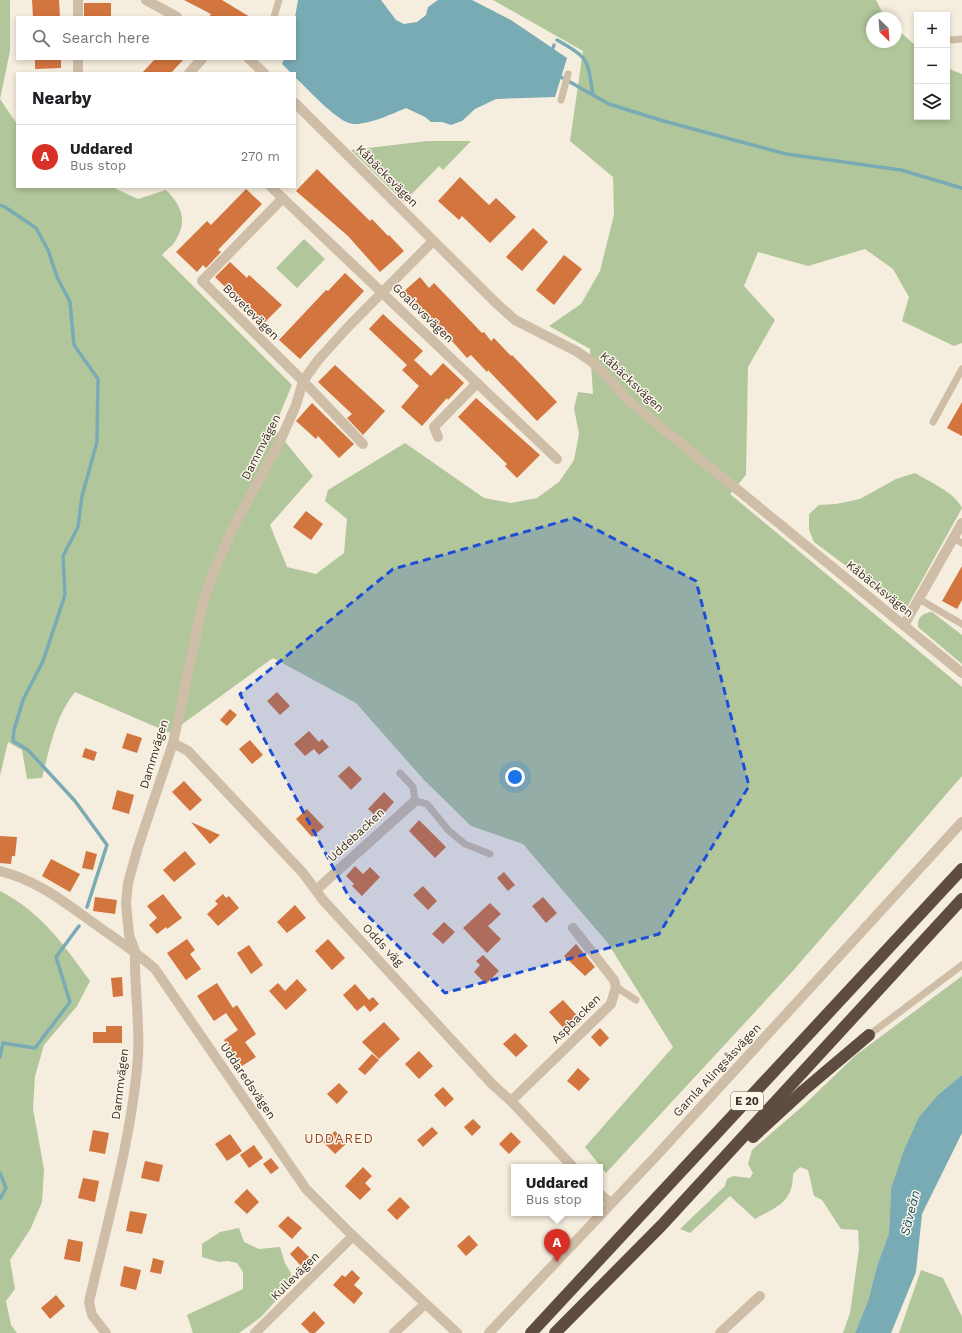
<!DOCTYPE html>
<meta charset="utf-8">
<style>
:root{--surface:#fff;--page:#f6f6f6;--text:#202124;--muted:#757577;--line:#e0e0e0;--accent:#d93025}
body{margin:0;font-family:"Work Sans",sans-serif;background:var(--page);color:var(--text)}
.controls{position:absolute;right:12px;top:12px;display:grid;overflow:hidden;border-radius:0px;box-shadow:0 2px 6px #0003}
.controls button{width:36px;height:36px;display:grid;place-items:center;padding:0;border:0;border-bottom:1px solid var(--line);background:var(--surface);color:var(--text);font:20px sans-serif}
.compass{position:absolute;left:866px;top:12px;width:36px;height:36px;border-radius:50%;background:var(--surface);box-shadow:0 2px 6px #0003;rotate:155deg}
.you{position:absolute;left:515px;top:777px;width:14px;height:14px;margin:-10px;border:3px solid #fff;border-radius:50%;background:#1a73e8;box-shadow:0 0 0 6px #1a73e833}
.badge{display:grid;place-items:center;width:26px;height:26px;border-radius:50%;background:var(--accent);color:#fff;font-size:13px;font-weight:700}
.pin{position:absolute;translate:-50% -33px;filter:drop-shadow(0 1px 2px #0008)}
.pin::after{content:'';position:absolute;top:21px;width:14px;height:12px;background:inherit;clip-path:polygon(0 0,100% 0,50% 100%)}
.popup{position:absolute;left:511px;top:1164px;width:92px;height:52px;box-sizing:border-box;display:grid;place-content:center;border-radius:0px;background:var(--surface);filter:drop-shadow(0 1px 3px #0005);font-size:13px;white-space:nowrap;color:var(--muted)}
.popup b{font-size:15px;color:var(--text)}
.popup::after{content:'';position:absolute;left:50%;top:100%;margin-left:-8px;border:8px solid transparent;border-top-color:var(--surface)}
.list{margin:0;padding:0;list-style:none}
h2{display:flex;justify-content:space-between;align-items:center;height:52px;margin:0;padding:0 16px;font-size:17px}
h2 small{font-size:13px;font-weight:400;color:var(--muted)}
.list li{display:grid;grid-template-columns:26px 1fr auto;gap:12px;align-items:center;box-sizing:border-box;height:64px;padding:0 16px;border-top:1px solid var(--line)}
.list b{display:block;font-size:15px;white-space:nowrap}
.list p{margin:0;font-size:13px;white-space:nowrap;color:var(--muted)}
.list em{font-size:13px;font-style:normal;color:var(--muted)}
.icon{flex:none;width:22px;height:22px;fill:none;stroke:currentColor;stroke-width:2;stroke-linecap:round;stroke-linejoin:round}
.map{position:relative;flex:none;width:962px;height:1333px;overflow:hidden}
.search{position:absolute;background:var(--surface);box-shadow:0 2px 6px #0003;left:16px;top:16px;width:280px;height:44px;display:flex;align-items:center;gap:10px;box-sizing:border-box;padding:0 14px;border-radius:0px;color:var(--muted);font-size:15px}
.panel{position:absolute;background:var(--surface);box-shadow:0 2px 6px #0003;left:16px;top:72px;width:280px;height:116px;border-radius:0px}
.map>svg:first-child{display:block}
.green{fill:#b2c69b}
.water{fill:#79abb5}
.lines{fill:none;stroke-linecap:round;stroke-linejoin:round}
.stream{stroke:#79abb5;stroke-width:3.5}
.building{fill:#d2753e}
.service{stroke:#cfbea7;stroke-width:7}
.minor{stroke:#cfbea7;stroke-width:10}
.tertiary{stroke:#cfbea7;stroke-width:10}
.motorway{stroke:#5d4c3f;stroke-width:12}
.marked{fill:#1d4ed8;fill-opacity:0.2;stroke:#1d4ed8;stroke-width:3;stroke-dasharray:8 5;stroke-linejoin:round}
.labels{text-anchor:middle;dominant-baseline:central;stroke-width:3;stroke-linejoin:round;paint-order:stroke}
.shield{fill:#fcf6eb;stroke:#756c63;stroke-width:1}
.shield-label{font-size:11px;font-weight:bold;fill:#3b3129}
.street-label{font-size:12px;fill:#3b3129;stroke:#fcf6eb}
.neighbourhood-label{font-size:13px;letter-spacing:1px;fill:#934519;stroke:#fcf6eb}
.water-label{font-size:13px;font-style:italic;fill:#195361;stroke:#fcf6eb}
</style>
<div class="map">
<svg width="962" height="1333" viewBox="0 0 962 1333">
<rect width="100%" height="100%" fill="#f5eddd"/>
<g class="green">
<path d="M0 0H10V51L0 99 17 124V187H112L138 199 166 190C180 204 188 219 177 238 174 245 166 250 162 255L292 385 274 428 313 476 270 525 287 567 316 574 344 553 347 519 325 501 328 490 405 443 484 498 511 503 537 498 559 482 574 460 579 434 574 408 578 392 593 394 590 349 549 326 581 304 600 271 614 215 613 177 570 141 583 51 493 0H876L885 18H872V42H896V28L917 47V117H947V68L962 74V343L954 346 902 321 909 297 893 269 865 249 808 266 758 252 744 286 775 320 748 367 746 475 730 494 962 687V776L791 973 606 1173 585 1147 673 1047 607 942 523 844 471 826 424 780 356 703 273 658 170 733 75 692C55 717 50 747 42 778L27 779 22 750 8 742 0 776Z"/>
<path d="M427 141H471L443 170 439 166 404 202 351 150Z"/>
<path d="M304 239 325 259 297 288 276 268Z"/>
<path d="M915 473C931 483 953 491 962 508L907 607H901L814 542 809 530V514L819 505 836 504 860 499 896 479Z"/>
<path d="M932 612 962 635V664L918 627C917 617 923 613 932 612Z"/>
<path d="M0 891C40 911 65 946 90 981L77 1006 44 1045 35 1076 33 1109 44 1169 42 1202 31 1228 10 1260 15 1289 6 1301 11 1325 17 1333H0Z"/>
<path d="M962 976V1075L940 1093 891 1189 889 1233 877 1266 868 1301 855 1333H843L850 1313 859 1249 858 1230 841 1229 822 1200 814 1196 808 1170 800 1167 793 1174C793 1203 776 1207 755 1219L730 1196 690 1233 680 1229 725 1186 727 1179 733 1176 750 1178 753 1173 748 1164 752 1150 804 1105 856 1055Z"/>
<path d="M239 1228 244 1242 259 1249 280 1247 285 1263 295 1280 261 1317 239 1333H193L187 1315 243 1289V1272L237 1263 228 1261 219 1262 202 1257V1244L220 1232Z"/>
<path d="M921 1270 943 1278 962 1317V1333H899Z"/>
</g>
<g class="water">
<path d="M298 0H381L396 20 404 24 417 22 426 15 428 7 438 0H472L511 20 567 58 555 97 496 99 475 109 462 121 451 125 442 122H431L425 117 406 108C392 114 368 125 353 124 337 122 310 91 298 80L295 77V73H291L282 64 284 59H295V17Z"/>
<path d="M962 1075V1133L922 1214 916 1272 891 1333H855L868 1301 877 1266 889 1233 891 1189 904 1150 919 1117 940 1093Z"/>
</g>
<g class="lines">
<g class="stream">
<path d="M557 40C590 59 587 58 593 95"/>
<path d="M553 48 554 45"/>
<path d="M561 77 609 104 660 120 786 154 901 170 962 188"/>
<path d="M0 205 5 207 36 228 48 250 57 277 70 302 74 345 98 379 97 442 82 496 78 527 63 556 65 595 43 661 23 700 14 730 13 741 28 750 75 801 107 845 87 907"/>
<path d="M0 1057 3 1043 35 1048 70 1002 56 957 79 926"/>
<path d="M0 1173 6 1188 0 1199"/>
</g>
</g>
<g class="building">
<path d="M32 0H59L60 17H33Z"/>
<path d="M184 0H222L250 17H209L211 14Z"/>
<rect x="84" y="3" width="27" height="14"/>
<path d="M35 59H61V68L35 69Z"/>
<path d="M155 59H184L171 73H142Z"/>
<path d="M317 169 370 221 372 219 388 236 389 235 404 251 380 272 348 236 296 191Z"/>
<path d="M460 177 489 205 496 198 516 217 490 243 462 216 459 220 438 201Z"/>
<path d="M246 189 262 204 218 250 221 252 206 268 203 265 197 272 176 252 207 221 211 225Z"/>
<path d="M533 228 548 242 522 271 506 257Z"/>
<path d="M564 255 582 269 554 305 536 290Z"/>
<path d="M230 262 247 278 249 275 282 305 263 324 215 277Z"/>
<path d="M345 273 364 291 300 359 279 340 326 290 328 291Z"/>
<path d="M420 277 429 288 434 283 482 333 484 332 491 341 494 338 511 356 512 355 557 402 537 421 488 370 487 372 471 355 467 358 452 341 451 342 436 325 434 326 419 308 417 310 402 293Z"/>
<path d="M383 314 423 351 414 360 431 376 443 363 464 383 448 400 447 398 422 426 401 407 419 386 402 370 407 365 369 329Z"/>
<path d="M335 365 385 411 363 435 347 418 352 414 318 382Z"/>
<path d="M476 398 540 455 517 478 505 466 507 464 458 417Z"/>
<path d="M962 402V436L947 428Z"/>
<path d="M312 403 354 444 339 458 318 436 316 439 296 421Z"/>
<path d="M306 511 323 524 311 540 293 527Z"/>
<path d="M962 566V600L957 609 942 601Z"/>
<path d="M277 692 290 706 280 715 267 701Z"/>
<path d="M230 709 237 715 227 726 220 720Z"/>
<path d="M309 731 319 742 322 739 329 747 319 755 314 749 305 756 294 744Z"/>
<path d="M127 733 142 738 137 753 122 748Z"/>
<path d="M250 740 263 755 252 764 239 749Z"/>
<path d="M85 748 97 752 94 761 82 757Z"/>
<path d="M349 766 362 779 351 790 338 776Z"/>
<path d="M184 781 202 800 190 811 172 792Z"/>
<path d="M117 790 134 795 129 814 112 809Z"/>
<path d="M384 792 394 802 379 819 368 809Z"/>
<path d="M307 809 324 827 312 837 296 819Z"/>
<path d="M419 820 446 847 435 858 409 831Z"/>
<path d="M191 822 220 835 210 844Z"/>
<path d="M0 836 17 837 15 856H12L11 864 0 863Z"/>
<path d="M86 851 97 854 93 870 82 868Z"/>
<path d="M185 851 196 864 174 882 163 870Z"/>
<path d="M51 859 80 874 70 892 42 876Z"/>
<path d="M355 866 363 874 370 867 380 877 362 896 352 886 354 884 346 876Z"/>
<path d="M504 872 515 885 508 891 497 878Z"/>
<path d="M423 886 437 901 428 910 413 895Z"/>
<path d="M163 894 182 918 167 929 166 927 157 934 149 925 157 918 147 906Z"/>
<path d="M223 894 226 898 229 896 239 908 218 926 207 914 218 904 215 901Z"/>
<path d="M95 897 117 900 115 914 93 911Z"/>
<path d="M543 897 557 913 546 923 532 906Z"/>
<path d="M490 903 501 914 488 926 501 939 487 953 463 928Z"/>
<path d="M295 905 306 918 287 933 277 922Z"/>
<path d="M444 922 455 932 443 944 432 934Z"/>
<path d="M187 939 195 950 190 954 201 969 186 980 167 953Z"/>
<path d="M328 939 345 958 332 970 315 951Z"/>
<path d="M576 944 595 967 585 976 564 956Z"/>
<path d="M249 945 263 965 251 974 237 953Z"/>
<path d="M483 955 499 971 486 984 474 972 480 965 476 961Z"/>
<path d="M122 977 123 996 113 997 111 978Z"/>
<path d="M297 979 307 990 286 1010 269 991 278 983 285 991Z"/>
<path d="M217 983 233 1008 237 1005 256 1034 245 1042 256 1057 242 1066 224 1040 238 1030 226 1013 214 1021 197 996Z"/>
<path d="M355 984 369 1000 373 997 379 1004 370 1012 364 1005 368 1002 357 1011 343 995Z"/>
<path d="M563 1000 582 1021 568 1033 549 1012Z"/>
<path d="M384 1022 400 1039 379 1059 362 1042Z"/>
<path d="M106 1026H122V1043H93V1032H106Z"/>
<path d="M600 1028 609 1038 600 1047 591 1037Z"/>
<path d="M515 1033 528 1046 516 1057 503 1044Z"/>
<path d="M419 1051 433 1066 419 1079 405 1064Z"/>
<path d="M372 1054 379 1060 365 1075 358 1069Z"/>
<path d="M578 1068 590 1079 579 1091 567 1081Z"/>
<path d="M339 1083 348 1092 337 1104 327 1094Z"/>
<path d="M443 1087 454 1099 445 1107 434 1095Z"/>
<path d="M473 1119 481 1127 472 1136 464 1127Z"/>
<path d="M432 1127 438 1133 423 1147 417 1140Z"/>
<path d="M93 1130 109 1133 105 1154 89 1151Z"/>
<path d="M335 1131 347 1143 335 1154 323 1142Z"/>
<path d="M511 1132 521 1142 509 1154 499 1144Z"/>
<path d="M230 1134 242 1151 227 1161 215 1144Z"/>
<path d="M254 1145 263 1158 249 1168 240 1155Z"/>
<path d="M271 1158 279 1168 271 1174 263 1164Z"/>
<path d="M145 1161 163 1165 159 1182 141 1178Z"/>
<path d="M363 1167 372 1176 365 1183 371 1189 360 1200 345 1186Z"/>
<path d="M83 1178 99 1181 95 1202 78 1198Z"/>
<path d="M247 1189 259 1202 247 1214 234 1202Z"/>
<path d="M400 1197 410 1207 397 1220 387 1210Z"/>
<path d="M130 1211 147 1214 142 1234 126 1231Z"/>
<path d="M288 1216 302 1228 292 1239 278 1226Z"/>
<path d="M469 1235 478 1245 466 1256 457 1246Z"/>
<path d="M68 1239 83 1242 80 1262 64 1259Z"/>
<path d="M298 1246 309 1257 301 1266 290 1254Z"/>
<path d="M153 1258 164 1261 161 1274 150 1272Z"/>
<path d="M124 1266 141 1270 136 1290 120 1286Z"/>
<path d="M352 1270 360 1278 354 1285 363 1293 354 1304 333 1285 342 1275 345 1277Z"/>
<path d="M56 1295 65 1306 50 1319 41 1308Z"/>
<path d="M314 1311 325 1323 315 1333H310L301 1324Z"/>
</g>
<g class="lines">
<g class="service">
<path d="M274 17 279 0"/>
<path d="M951 40 962 39"/>
<path d="M561 100 568 74"/>
<path d="M933 422 962 369"/>
<path d="M953 538 962 543"/>
<path d="M919 599 962 624"/>
<path d="M400 773 413 787 415 801 427 804 449 831 465 844 490 854"/>
<path d="M616 987 636 1000"/>
<path d="M869 1035 962 965"/>
</g>
<g class="minor">
<path d="M78 0V17"/>
<path d="M146 0 177 17"/>
<path d="M78 59V73"/>
<path d="M249 59 264 73"/>
<path d="M189 73 202 59"/>
<path d="M295 103 495 302 515 320 576 351 588 359 599 368 629 401 962 673"/>
<path d="M271 187 557 459"/>
<path d="M283 198 202 281 303 381 363 444"/>
<path d="M438 437 434 427 477 383"/>
<path d="M904 625 962 523"/>
<path d="M173 743 188 751 303 873 323 900 492 1084 511 1101 573 1167"/>
<path d="M0 871C34 879 60 899 88 919 111 936 134 950 155 969L306 1189 353 1236 457 1333"/>
<path d="M316 890 415 801"/>
<path d="M511 1101 611 1004 616 987 614 980 573 928"/>
<path d="M600 1194 611 1203"/>
<path d="M106 1333 92 1315 89 1302C107 1223 132 1137 138 1057 140 1022 134 986 135 951L129 935 126 903 128 883 138 847 173 743 203 602 214 571 232 530 281 439 296 405 303 381 319 359 349 326 433 241"/>
<path d="M255 1333 353 1236"/>
<path d="M394 1333 425 1304"/>
<path d="M720 1333 760 1296"/>
</g>
<path class="tertiary" d="M489 1333 658 1154 962 822"/>
<g class="motorway">
<path d="M753 1137 804 1090 869 1035"/>
<path d="M531 1333 962 869"/>
<path d="M555 1333 662 1225 962 899"/>
</g>
</g>
<path class="marked" d="M574 518 696 581 749 786 659 934 445 993 349 897 240 694 393 569Z"/>
<g class="labels">
<rect class="shield" x="731" y="1092" width="32" height="18" rx="3"/>
<g class="shield-label">
<text x="747" y="1101">E 20</text>
</g>
<g class="street-label">
<text transform="translate(387 176) rotate(45)">Kåbäcksvägen</text>
<text transform="translate(251 312) rotate(45)">Bovetevägen</text>
<text transform="translate(423 313) rotate(44)">Goalovsvägen</text>
<text transform="translate(632 382) rotate(43)">Kåbäcksvägen</text>
<text transform="translate(261 447) rotate(-63)">Dammvägen</text>
<text transform="translate(880 589) rotate(39)">Kåbäcksvägen</text>
<text transform="translate(154 754) rotate(-73)">Dammvägen</text>
<text transform="translate(356 835) rotate(-43)">Uddebacken</text>
<text transform="translate(383 945) rotate(47)">Odds väg</text>
<text transform="translate(576 1019) rotate(-45)">Aspbacken</text>
<text transform="translate(717 1070) rotate(-47)">Gamla Alingsåsvägen</text>
<text transform="translate(248 1081) rotate(56)">Uddaredsvägen</text>
<text transform="translate(120 1084) rotate(-83)">Dammvägen</text>
<text transform="translate(295 1276) rotate(-45)">Kullevägen</text>
</g>
<g class="neighbourhood-label">
<text x="339" y="1138">UDDARED</text>
</g>
<g class="water-label">
<text transform="translate(910 1213) rotate(-76)">Säveån</text>
</g>
</g>
</svg>
<div class="controls">
<button>+</button>
<button>−</button>
<button><svg class="icon" aria-label="layers" viewBox="0 0 24 24"><path d="M12 4l9 5-9 5-9-5zM3 14l9 5 9-5"/></svg></button>
</div>
<svg class="compass" viewBox="-18 -18 36 36"><path d="M0-13l5 13h-10z" fill="#e53935"/><path d="M0 13l5-13h-10z" fill="#757577"/></svg>
<div class="you"></div>
<div class="pin badge" style="left:557px;top:1262px">A</div>
<div class="popup"><b>Uddared</b>Bus stop</div>
<div class="search"><svg class="icon" aria-label="search" viewBox="0 0 24 24"><circle cx="10" cy="10" r="6"/><path d="M15 15l6 6"/></svg>Search here</div>
<section class="panel">
<h2>Nearby<small></small></h2>
<ul class="list">
<li><span class="badge">A</span><div><b>Uddared</b><p>Bus stop</p></div><em>270 m</em></li>
</ul>
</section>
</div>
